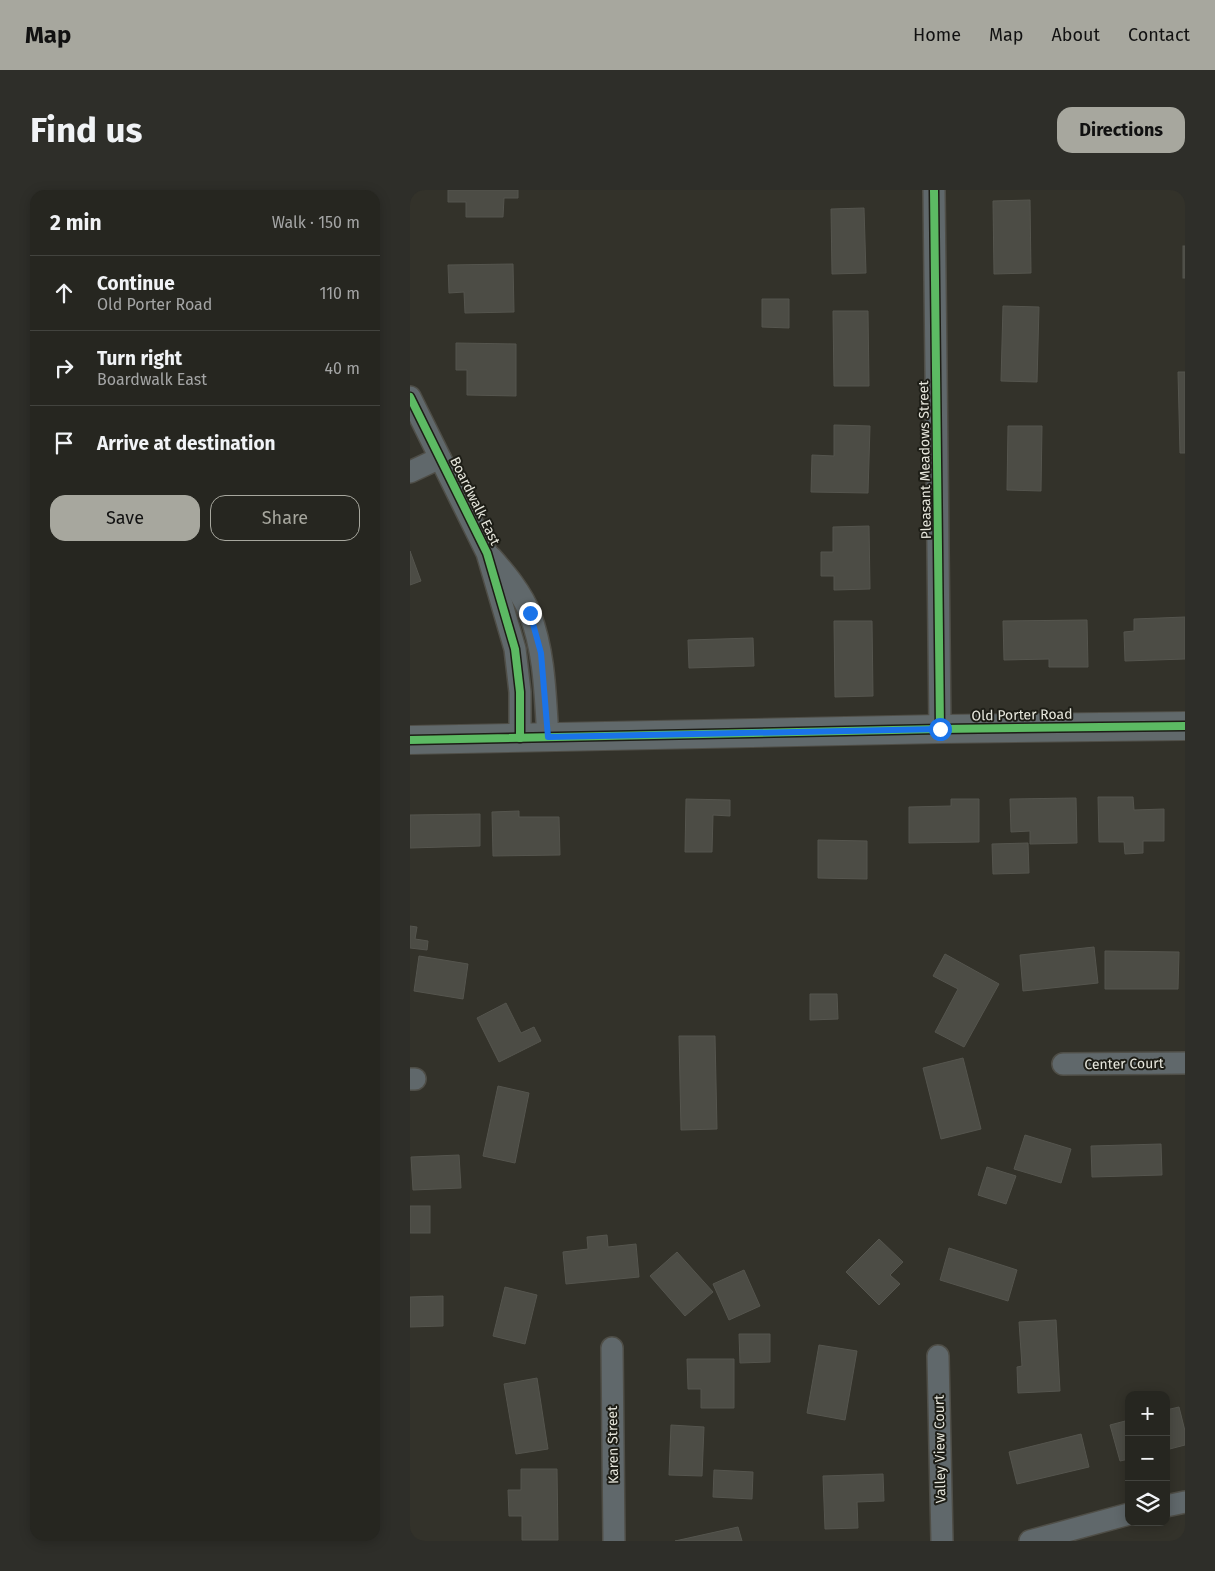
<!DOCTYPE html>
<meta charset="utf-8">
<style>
:root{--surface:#262620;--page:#2e2e29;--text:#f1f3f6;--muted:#a4a5a5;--line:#42433e;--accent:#a7a79e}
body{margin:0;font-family:"Fira Sans",sans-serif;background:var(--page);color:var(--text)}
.controls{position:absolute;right:15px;bottom:15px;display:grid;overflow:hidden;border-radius:10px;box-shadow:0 2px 12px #0003}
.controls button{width:45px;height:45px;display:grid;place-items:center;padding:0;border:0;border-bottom:1px solid var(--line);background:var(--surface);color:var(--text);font:25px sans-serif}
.stop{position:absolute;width:15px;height:15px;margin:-11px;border:4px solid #1a73e8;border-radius:50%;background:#fff}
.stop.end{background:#1a73e8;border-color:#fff;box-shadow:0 1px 5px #0008}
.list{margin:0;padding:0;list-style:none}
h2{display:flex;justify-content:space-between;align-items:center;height:65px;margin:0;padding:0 20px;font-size:21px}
h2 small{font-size:16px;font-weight:400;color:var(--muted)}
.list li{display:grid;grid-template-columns:32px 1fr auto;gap:15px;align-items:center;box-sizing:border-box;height:75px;padding:0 20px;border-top:1px solid var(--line)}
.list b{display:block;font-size:19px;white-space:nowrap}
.list p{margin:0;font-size:16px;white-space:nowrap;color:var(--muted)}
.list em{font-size:16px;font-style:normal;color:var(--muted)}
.actions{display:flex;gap:10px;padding:15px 20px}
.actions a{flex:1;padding:11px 0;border:1px solid var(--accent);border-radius:15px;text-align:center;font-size:18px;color:var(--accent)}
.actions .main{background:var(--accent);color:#111}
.icon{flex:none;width:28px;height:28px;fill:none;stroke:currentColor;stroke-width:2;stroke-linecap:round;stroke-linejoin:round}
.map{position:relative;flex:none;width:775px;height:1351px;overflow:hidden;border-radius:15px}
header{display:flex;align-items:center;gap:30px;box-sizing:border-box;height:70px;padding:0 25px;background:var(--accent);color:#111}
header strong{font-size:24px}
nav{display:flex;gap:28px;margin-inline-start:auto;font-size:18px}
.intro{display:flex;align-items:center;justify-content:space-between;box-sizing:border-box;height:120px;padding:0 30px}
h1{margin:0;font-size:35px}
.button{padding:12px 22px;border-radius:15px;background:var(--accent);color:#111;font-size:18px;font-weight:700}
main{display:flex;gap:30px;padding:0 30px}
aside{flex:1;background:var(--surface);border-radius:15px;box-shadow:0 2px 12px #0003}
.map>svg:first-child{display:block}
.building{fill:#4c4c45;stroke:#55554e}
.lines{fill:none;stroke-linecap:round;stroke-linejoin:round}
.street-casing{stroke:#4f4e47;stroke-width:24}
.secondary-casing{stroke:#4f4e47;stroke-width:30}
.street{stroke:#60686b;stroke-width:21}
.secondary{stroke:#61696b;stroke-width:28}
.cycleway-casing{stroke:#1d1d16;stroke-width:11}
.cycleway{stroke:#5cba63;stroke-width:8}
.route{stroke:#1a73e8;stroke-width:6}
.labels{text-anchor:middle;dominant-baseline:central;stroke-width:4;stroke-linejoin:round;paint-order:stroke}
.street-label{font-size:14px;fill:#e6e6dc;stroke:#1d1d16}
</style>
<header>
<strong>Map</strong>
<nav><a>Home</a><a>Map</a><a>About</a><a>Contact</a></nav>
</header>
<div class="intro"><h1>Find us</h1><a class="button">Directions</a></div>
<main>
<aside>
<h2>2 min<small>Walk · 150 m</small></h2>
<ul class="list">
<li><svg class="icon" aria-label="ahead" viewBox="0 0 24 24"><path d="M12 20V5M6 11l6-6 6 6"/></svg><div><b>Continue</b><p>Old Porter Road</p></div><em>110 m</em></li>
<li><svg class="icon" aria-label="right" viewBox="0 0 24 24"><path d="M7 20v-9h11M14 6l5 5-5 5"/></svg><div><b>Turn right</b><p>Boardwalk East</p></div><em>40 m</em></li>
<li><svg class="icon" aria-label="arrive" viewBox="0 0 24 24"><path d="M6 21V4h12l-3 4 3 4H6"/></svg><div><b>Arrive at destination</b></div></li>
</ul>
<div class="actions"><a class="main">Save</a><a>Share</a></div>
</aside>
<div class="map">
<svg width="775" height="1351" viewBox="0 0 775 1351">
<rect width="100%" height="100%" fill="#33322a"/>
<g class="building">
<path d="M38 0H108V8H94L93 27H56V12H38Z"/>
<path d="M620 10 621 83 584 84 583 11Z"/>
<path d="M454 18 456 83 422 84 421 19Z"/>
<rect x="773" y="56" width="2" height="32"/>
<path d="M103 74 104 122 55 123 54 102 39 103 38 75Z"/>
<path d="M352 109H379V138L352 137Z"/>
<path d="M593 116 629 117 627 192 591 191Z"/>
<path d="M423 121H458L459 196H424Z"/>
<path d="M46 153 106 154V206L57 205V180H46Z"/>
<path d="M768 182H775V263H770Z"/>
<path d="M424 235 460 236 458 303 401 302 402 265 424 266Z"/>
<path d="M598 236H632L631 301 597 300Z"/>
<path d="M459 336 460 399 424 400V386H411V362H423V337Z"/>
<path d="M0 361 11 391 0 395Z"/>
<path d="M775 427V469L715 471 714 442 724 441V429Z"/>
<path d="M677 430 678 477H639V469L594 470 593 431Z"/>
<path d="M424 431H462L463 506 425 507Z"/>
<path d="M343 448 344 476 279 478 278 450Z"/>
<path d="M688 607H723L724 620 754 619V651H733V663L715 664 714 652H689Z"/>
<path d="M666 608 667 653 620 654V641L601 642 600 609Z"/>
<path d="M276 609 320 610V626L303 625 302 662H275Z"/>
<path d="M541 609H569V652L499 653V617L541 616Z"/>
<path d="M109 621V627H149L150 665 83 666 82 622Z"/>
<path d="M70 624V656L0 658V625Z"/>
<path d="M408 650 457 651V689L408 688Z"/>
<path d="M618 653 619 683 583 684 582 654Z"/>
<path d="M0 736 7 737 5 749 18 751 17 760 0 758Z"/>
<path d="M684 757 688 793 613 801 610 765Z"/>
<path d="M695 761 769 762 768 799H695Z"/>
<path d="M535 764 589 794 554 857 525 842 548 799 523 786Z"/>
<path d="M9 766 58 774 53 809 4 801Z"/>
<path d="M400 804H427L428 829 400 830Z"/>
<path d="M96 813 111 843 124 837 131 851 89 872 67 828Z"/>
<path d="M269 846H305L307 939 271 940Z"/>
<path d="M553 868 571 939 531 949 513 878Z"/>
<path d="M88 896 119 903 105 973 73 966Z"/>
<path d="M615 945 661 959 651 993 604 979Z"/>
<path d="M751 954 752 985 682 987 681 956Z"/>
<path d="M49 965 51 998 3 1000 1 967Z"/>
<path d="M577 977 606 986 596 1014 568 1005Z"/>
<rect x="0" y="1016" width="20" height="27"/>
<path d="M197 1045 198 1057 226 1054 229 1087 156 1094 153 1062 178 1059 177 1047Z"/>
<path d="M469 1049 493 1072 480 1085 490 1094 469 1115 436 1082Z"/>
<path d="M539 1058 607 1080 598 1111 530 1090Z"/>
<path d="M267 1062 303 1102 275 1126 240 1086Z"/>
<path d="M334 1080 350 1116 319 1130 303 1094Z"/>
<path d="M95 1097 127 1105 115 1154 83 1146Z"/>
<path d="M33 1106V1136L0 1137V1107Z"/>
<path d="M646 1130 650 1201 608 1203 607 1177 612 1176 609 1132Z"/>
<path d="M329 1144H360V1172L330 1173Z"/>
<path d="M409 1155 447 1161 435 1230 397 1223Z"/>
<path d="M277 1169H324V1218H291V1199H278Z"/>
<path d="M127 1188 138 1259 106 1264 94 1194Z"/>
<path d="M769 1217 775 1241V1255L756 1260V1220Z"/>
<path d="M719 1230V1269L710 1271 700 1235Z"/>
<path d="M261 1235 294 1237 292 1286 259 1285Z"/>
<path d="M671 1244 679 1277 607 1294 599 1262Z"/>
<path d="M111 1279H147L148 1350H112V1326H99L98 1300H111Z"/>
<path d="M304 1280 343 1282 342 1309 303 1307Z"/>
<path d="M473 1284 474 1311 447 1312 448 1338 415 1339 413 1286Z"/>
<path d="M328 1337 332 1351H265Z"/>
</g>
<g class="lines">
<g class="street-casing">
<g id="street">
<path d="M524 0 530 539"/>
<path d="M0 207 77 363 105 459 110 502V548"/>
<path d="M0 282 30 268"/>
<path d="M81 367C96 384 112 403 120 424 135 464 135 506 138 547"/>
<path d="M653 874 775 873"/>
<path d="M0 889H5"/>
<path d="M202 1158 204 1351"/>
<path d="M528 1166 532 1351"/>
<path d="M756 1316 775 1312"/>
<path d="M620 1351 719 1324"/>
</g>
</g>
<g class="secondary-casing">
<path id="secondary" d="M0 550 530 539 775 536"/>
</g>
<use href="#street" class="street"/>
<use href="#secondary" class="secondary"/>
<g class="cycleway-casing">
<g id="cycleway">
<path d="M524 0 530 539"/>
<path d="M0 207 77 363 105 459 110 502V548"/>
<path d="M0 550 530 539 775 536"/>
</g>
</g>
<use href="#cycleway" class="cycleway"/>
</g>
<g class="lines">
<path class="route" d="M120 423 131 463 138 547 530 539"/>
</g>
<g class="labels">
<g class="street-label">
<text transform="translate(515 270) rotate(-91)">Pleasant Meadows Street</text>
<text transform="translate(65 311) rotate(64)">Boardwalk East</text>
<text transform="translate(612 525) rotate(-1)">Old Porter Road</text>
<text transform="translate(714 874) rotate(-1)">Center Court</text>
<text transform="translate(203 1255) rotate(-91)">Karen Street</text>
<text transform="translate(530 1259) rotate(-91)">Valley View Court</text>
</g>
</g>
</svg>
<div class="controls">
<button>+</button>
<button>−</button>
<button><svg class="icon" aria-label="layers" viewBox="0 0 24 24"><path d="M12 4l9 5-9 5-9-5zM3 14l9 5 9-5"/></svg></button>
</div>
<div class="stop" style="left:530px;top:539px"></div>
<div class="stop end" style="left:120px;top:423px"></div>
</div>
</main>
